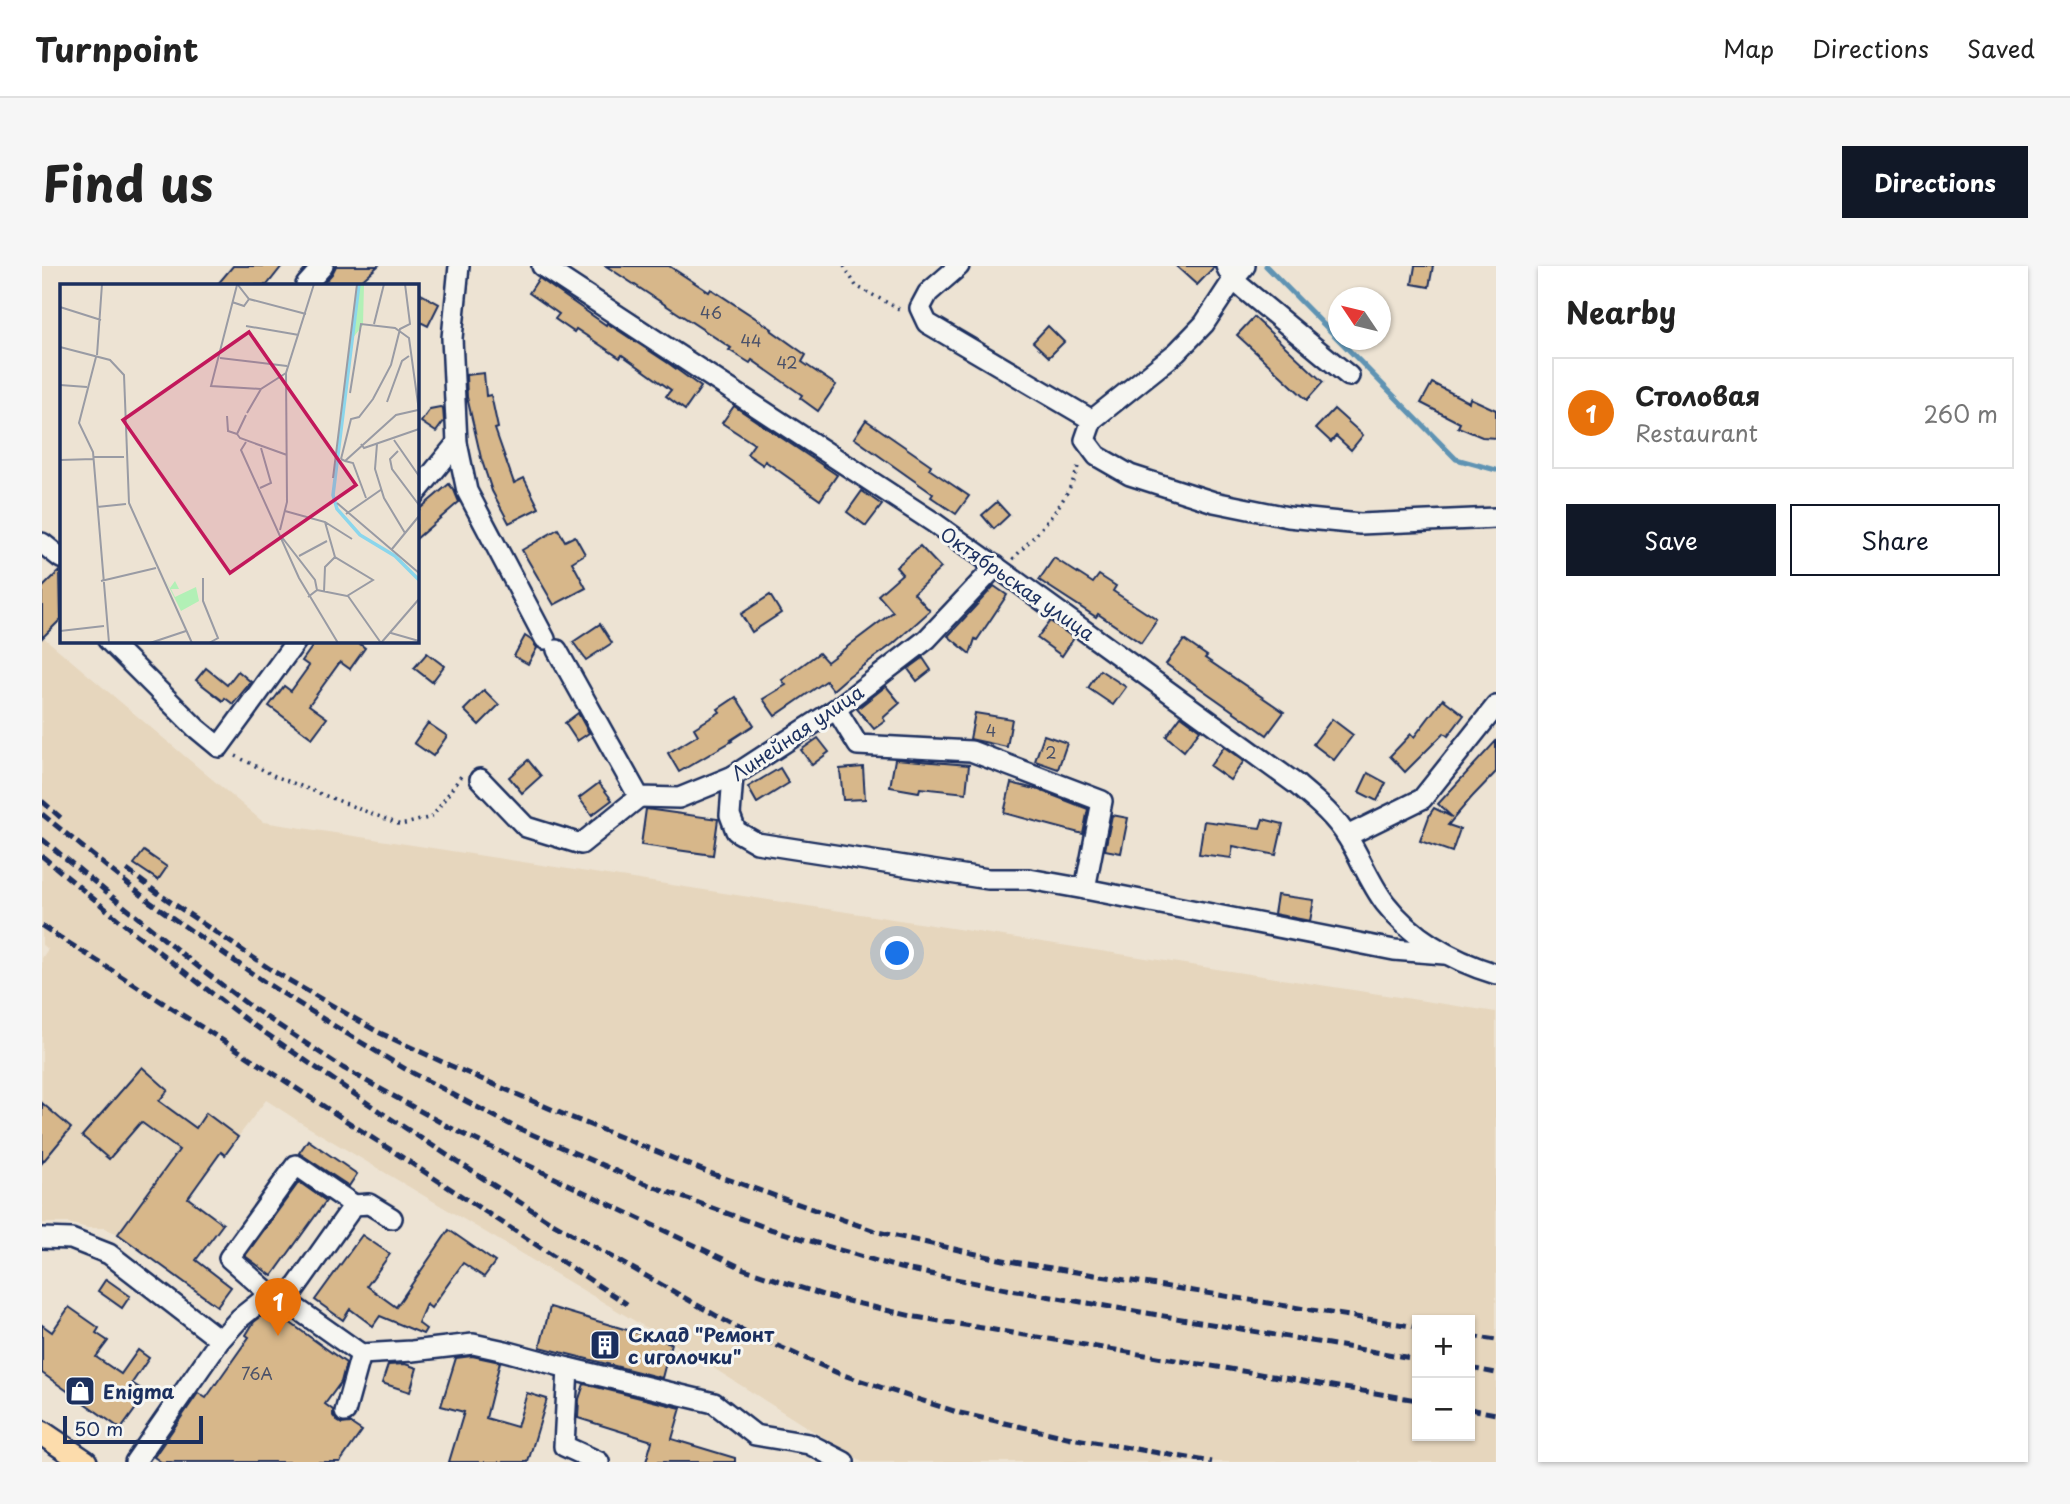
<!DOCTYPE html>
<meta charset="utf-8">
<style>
:root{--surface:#fff;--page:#f6f6f6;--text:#222;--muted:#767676;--line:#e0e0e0;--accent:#111827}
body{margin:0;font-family:"Playpen Sans",sans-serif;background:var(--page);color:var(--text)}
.controls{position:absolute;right:21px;bottom:21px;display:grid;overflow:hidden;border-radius:0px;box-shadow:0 2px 5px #0004}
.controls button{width:63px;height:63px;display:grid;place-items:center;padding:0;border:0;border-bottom:2px solid var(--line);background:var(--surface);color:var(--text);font:35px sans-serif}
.compass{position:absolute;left:1286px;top:21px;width:63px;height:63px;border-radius:50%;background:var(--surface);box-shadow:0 2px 5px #0004;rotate:305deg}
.scale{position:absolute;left:21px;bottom:18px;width:140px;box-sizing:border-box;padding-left:7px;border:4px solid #1b2f5e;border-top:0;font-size:19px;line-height:24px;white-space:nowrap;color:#1b2f5e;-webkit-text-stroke:5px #f6f6f2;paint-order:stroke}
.you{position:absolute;left:856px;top:688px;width:24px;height:24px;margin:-18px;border:5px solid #fff;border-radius:50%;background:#1a73e8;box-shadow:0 0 0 10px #1a73e833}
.badge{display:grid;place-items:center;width:46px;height:46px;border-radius:50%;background:var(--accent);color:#fff;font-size:23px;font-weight:700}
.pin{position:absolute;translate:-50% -58px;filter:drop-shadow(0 2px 4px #0008)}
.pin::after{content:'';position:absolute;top:37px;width:24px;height:21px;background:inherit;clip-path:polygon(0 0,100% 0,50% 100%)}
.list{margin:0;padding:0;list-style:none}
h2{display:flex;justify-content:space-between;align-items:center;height:91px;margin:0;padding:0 28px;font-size:30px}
h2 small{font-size:23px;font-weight:400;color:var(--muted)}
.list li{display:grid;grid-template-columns:46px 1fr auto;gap:21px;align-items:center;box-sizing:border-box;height:112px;margin:0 14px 14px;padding:0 14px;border:2px solid var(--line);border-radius:0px}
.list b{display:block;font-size:26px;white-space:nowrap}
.list p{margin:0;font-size:23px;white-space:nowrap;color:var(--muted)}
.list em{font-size:23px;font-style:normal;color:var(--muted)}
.actions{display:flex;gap:14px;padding:21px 28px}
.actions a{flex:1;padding:16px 0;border:2px solid var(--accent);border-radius:0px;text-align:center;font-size:24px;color:var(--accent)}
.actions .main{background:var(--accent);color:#fff}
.map{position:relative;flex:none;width:1454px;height:1196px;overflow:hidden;border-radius:0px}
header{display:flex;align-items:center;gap:42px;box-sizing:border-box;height:98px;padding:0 35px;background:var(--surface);border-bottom:2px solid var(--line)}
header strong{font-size:33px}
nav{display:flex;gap:38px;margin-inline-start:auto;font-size:24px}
.intro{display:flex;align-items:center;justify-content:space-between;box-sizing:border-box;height:168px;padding:0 42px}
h1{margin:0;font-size:49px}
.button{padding:18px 32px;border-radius:0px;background:var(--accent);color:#fff;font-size:24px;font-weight:700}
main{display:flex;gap:42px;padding:0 42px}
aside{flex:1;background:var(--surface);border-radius:0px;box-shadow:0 2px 5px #0004}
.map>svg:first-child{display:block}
.built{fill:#e6d6bd;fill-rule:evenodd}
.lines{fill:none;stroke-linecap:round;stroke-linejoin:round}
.stream{stroke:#5e93b3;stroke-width:5}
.building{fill:#d7b78a;stroke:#1b2f5e;stroke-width:2}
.minor-casing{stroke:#1b2f5e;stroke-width:24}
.major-casing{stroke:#1b2f5e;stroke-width:28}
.path{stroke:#1b2f5e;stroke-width:3.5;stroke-dasharray:2 5;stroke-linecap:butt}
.minor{stroke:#f6f6f2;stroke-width:19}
.major{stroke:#fcdcac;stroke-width:23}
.rail{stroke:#1b2f5e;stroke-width:5;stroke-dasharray:10 5;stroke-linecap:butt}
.labels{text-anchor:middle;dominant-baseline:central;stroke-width:6;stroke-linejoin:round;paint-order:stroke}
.number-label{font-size:16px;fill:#4a5169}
.street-label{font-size:19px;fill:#1b2f5e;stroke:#f6f6f2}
.poi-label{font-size:19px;font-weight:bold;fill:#1b2f5e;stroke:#f6f6f2;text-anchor:start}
.inset-river{fill:none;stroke:#8bd6ec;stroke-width:3.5}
.inset-road{fill:none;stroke:#999ba4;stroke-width:2}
.view{fill:#c2185b;fill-opacity:0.15;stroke:#c2185b;stroke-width:3.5}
.inset-edge{fill:none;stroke:#1b2f5e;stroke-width:3.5}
</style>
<header>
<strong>Turnpoint</strong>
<nav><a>Map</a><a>Directions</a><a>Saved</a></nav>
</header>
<div class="intro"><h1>Find us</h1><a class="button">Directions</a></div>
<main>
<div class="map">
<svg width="1454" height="1196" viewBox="0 0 1454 1196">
<rect width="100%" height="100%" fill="#ede3d3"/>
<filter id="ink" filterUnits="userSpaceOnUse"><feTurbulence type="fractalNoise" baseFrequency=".0143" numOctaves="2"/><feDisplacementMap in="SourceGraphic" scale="14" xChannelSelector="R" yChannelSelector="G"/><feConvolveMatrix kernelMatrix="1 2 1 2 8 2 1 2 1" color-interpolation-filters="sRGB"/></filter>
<g filter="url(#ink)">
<path class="built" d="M0 370 221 556 1454 746V1196H820L662 1096 261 858 224 834 196 871 164 848 76 968 62 962H46L26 957H0V692L6 683 0 679ZM1375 1054H1428V1170H1375Z"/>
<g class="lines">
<g class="stream">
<path d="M1224 0 1296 73"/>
<path d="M1297 74 1414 193 1454 204"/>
</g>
</g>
<g class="building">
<path d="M191 0H240L225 19H175Z"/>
<path d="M294 0H336L315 19H280L290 8Z"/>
<path d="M564 0H627L667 26 669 23 730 63 729 64 764 89 760 96 794 119 776 145 758 132 760 129 710 94 708 97 687 84 689 82Z"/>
<path d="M1134 0H1172V1L1155 19Z"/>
<path d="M1373 0H1391L1387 21 1370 18Z"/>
<path d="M497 12 564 59 565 57 626 97 659 121 643 144 624 130 629 124 580 89 578 92 534 63 532 66 513 53 517 48 487 27Z"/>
<path d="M379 28 397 38 386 60 374 54V36Z"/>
<path d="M1212 51 1281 116 1265 134 1195 69Z"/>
<path d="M1006 60 1022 76 1007 91 991 76Z"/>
<path d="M442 107 444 130 449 129 456 162 453 163 472 217 482 212 497 242 467 257 450 225 439 192 425 131 424 109Z"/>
<path d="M1390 117 1427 136 1428 132 1454 144V172L1440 171 1416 161 1418 157 1379 137Z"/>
<path d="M692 140 795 209 778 234 723 195 721 199 705 188 712 178 680 157Z"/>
<path d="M398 141 401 142 402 155 394 166 379 156 388 143Z"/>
<path d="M1292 143 1321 169 1309 184 1294 170 1289 176 1274 162Z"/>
<path d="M824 154 889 199 887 203 927 230 914 248 889 231 891 228 812 172Z"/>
<path d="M407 218 412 224 417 236 374 273V246Z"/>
<path d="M820 225 840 239 824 260 805 246Z"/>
<path d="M955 236 967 249 952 263 940 249Z"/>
<path d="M516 263 523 275 533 270 543 288 530 296 544 322 512 339 480 284Z"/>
<path d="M878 280 899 302 872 327 888 345 851 378 807 410 791 424 784 415 733 450 721 433 744 419 740 414 777 387 785 396 851 346 836 329 860 308 854 301Z"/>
<path d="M1012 292 1051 317 1057 309 1074 320 1071 325 1115 354 1099 377 1056 348 1054 351 997 314Z"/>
<path d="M18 304 19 353 0 372V322Z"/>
<path d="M952 320 965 329 935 374 933 373 928 388 906 370Z"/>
<path d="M728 329 739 347 710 366 699 348Z"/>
<path d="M1008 355 1032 372 1020 390 995 372Z"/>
<path d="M558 358 570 377 544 394 531 376Z"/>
<path d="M483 370 489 374 495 382 486 398 472 390Z"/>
<path d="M275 374H313L323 382 308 403 298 396 267 439 285 452 270 472 227 440 242 420 249 425 267 400 260 395Z"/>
<path d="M1142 374 1165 390 1163 392 1242 446 1225 469 1124 398Z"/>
<path d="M385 387 402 400 390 416 372 402Z"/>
<path d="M881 392 889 404 875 415 866 403Z"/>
<path d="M164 402 185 419 196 405 209 416 191 438 183 432 181 435 154 414Z"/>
<path d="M1058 404 1084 421 1071 439 1046 422Z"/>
<path d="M844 420 858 437 841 452 843 455 832 463 815 443Z"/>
<path d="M442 424 457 439 437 459 422 444Z"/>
<path d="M694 431 712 459 689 474 690 475 637 506 626 487 656 469 652 462 678 446 676 443Z"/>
<path d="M1401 433 1422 449 1406 470 1402 467 1363 506 1348 490 1369 468 1372 471Z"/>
<path d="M536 447 547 467 535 475 523 457Z"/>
<path d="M933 447 970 453 965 481 928 473Z"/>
<path d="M1139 450 1158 464 1142 485 1124 470Z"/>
<path d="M1290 453 1311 469 1292 494 1271 478Z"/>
<path d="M386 457 405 470 391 490 372 477Z"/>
<path d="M1002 469 1025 477 1016 503 993 495Z"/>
<path d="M776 472 787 486 770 499 759 484Z"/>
<path d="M1454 475V506L1430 531 1406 559 1418 563 1410 586 1378 575 1388 548 1392 542 1410 551 1396 538Z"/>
<path d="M1182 481 1202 495 1188 514 1168 500Z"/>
<path d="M853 493 927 499 924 527 878 522 877 526 848 521Z"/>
<path d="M486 494 499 510 480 527 467 511Z"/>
<path d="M821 501 823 533 801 534 798 503Z"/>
<path d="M738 502 747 517 715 537 706 521Z"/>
<path d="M1326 507 1344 517 1335 535 1317 526Z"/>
<path d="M557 517 570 534 550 549 537 532Z"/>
<path d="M969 517 997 524 1046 543 1041 568 962 547Z"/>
<path d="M604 543 676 553 671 589 599 579Z"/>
<path d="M1070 549 1086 552 1079 587 1063 584Z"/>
<path d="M1221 553 1241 558 1234 589 1191 580 1189 592 1157 588 1162 555 1218 562Z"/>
<path d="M102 585 125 601 116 614 92 598Z"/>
<path d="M1235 629 1272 634 1268 655 1232 648Z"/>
<path d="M100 801 126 824 117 835 154 862 164 847 196 871 183 889 179 886 146 932 181 958 154 994 189 1021 175 1040 76 968 137 884 99 856 67 893 40 870Z"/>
<path d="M0 837 29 862 0 897Z"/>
<path d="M266 874 315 908 307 920 257 887Z"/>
<path d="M257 916 284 935 230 1010 203 990Z"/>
<path d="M407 964 453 996 442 1011 421 997 389 1042 384 1038 376 1057 384 1063 381 1068 338 1050 331 1060 308 1043 301 1054 273 1034 320 969 348 988 325 1020 354 1041Z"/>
<path d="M64 1013 88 1030 80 1042 56 1025Z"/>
<path d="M27 1041 57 1062 54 1067 66 1075 54 1091 79 1108 96 1084 107 1092 90 1117 105 1127 79 1163 0 1107V1059L10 1066Z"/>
<path d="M508 1041 629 1077 620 1112 498 1081Z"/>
<path d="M229 1043 304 1097 299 1116 283 1138 291 1144V1150L295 1155 300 1158 308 1157 320 1165 298 1196H119L112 1191 156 1127 164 1132 207 1071 204 1069 212 1056Z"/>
<path d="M430 1090 458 1096 444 1152 475 1161 485 1127 505 1133 486 1196H407L422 1146 399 1140 414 1092Z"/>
<path d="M363 1098 375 1102 368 1126 340 1117 346 1099Z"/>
<path d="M542 1118 639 1142 630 1173 693 1192V1196H604L610 1175 536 1152 537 1133Z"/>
</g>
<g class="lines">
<g class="minor-casing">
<g id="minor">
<path d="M417 0 410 72 415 177 425 225 503 373"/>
<path d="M500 0 891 256 960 305 1254 518C1273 534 1293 550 1306 572 1319 593 1328 617 1343 637 1371 673 1411 695 1454 708"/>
<path d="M917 0 886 27 878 42 885 57 1050 154"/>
<path d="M1184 0 1191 14 1307 110"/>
<path d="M1203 0 1191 14 1162 58 1135 86 1050 154 1043 174 1055 190 1088 209 1172 236 1246 251 1318 258 1454 252"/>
<path d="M264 19 281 0"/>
<path d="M374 227 415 177"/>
<path d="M0 277 19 292"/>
<path d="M66 374 154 462 177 481 255 374"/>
<path d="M515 384 597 531 637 532 691 510 794 443 885 373 954 300"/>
<path d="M794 443 816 479 929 485 1060 535 1043 623"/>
<path d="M691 510 688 549 694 565 715 577 946 613H987L1043 623 1352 684 1402 688"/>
<path d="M438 513 484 561 539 578 597 531"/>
<path d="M1305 570 1380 533 1454 440"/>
<path d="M0 972 29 973 67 988 178 1074"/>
<path d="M228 1028 187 992 254 899 312 939"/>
<path d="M244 1035 319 1088 303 1146"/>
<path d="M319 1088 370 1085 431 1078 463 1085 526 1102 672 1137 713 1169 767 1178 802 1196"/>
<path d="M526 1102 522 1180 557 1196"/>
<path d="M93 1196 178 1074 198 1052 228 1028 244 1035 312 939 327 938 350 952"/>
</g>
</g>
<g class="major-casing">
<path id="major" d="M0 1167 43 1196"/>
</g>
<g class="path">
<path d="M802 0 814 20 859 44"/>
<path d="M971 293C998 264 1027 236 1037 197"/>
<path d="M194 490 233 510 359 559 390 551 419 510"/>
</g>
<use href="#minor" class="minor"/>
<use href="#major" class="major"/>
<g class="rail">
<path d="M0 535 19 552"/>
<path d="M0 548 108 636 224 717 307 769 365 804 471 860 599 916 728 963 858 1002 969 1024 1375 1093"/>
<path d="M0 573 150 696 209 741 301 802 407 861 702 1003 784 1030 874 1051 1375 1134"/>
<path d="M0 590 94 668 203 753 337 845 507 955 696 1062 798 1108 918 1147 1034 1173 1170 1196"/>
<path d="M85 604 117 628 231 705 336 766 407 799 523 849 668 907 836 966 966 995 1375 1061"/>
<path d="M0 660 191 781 585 1038"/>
<path d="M1428 1070 1454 1074"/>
<path d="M1428 1102 1454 1107"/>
<path d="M1428 1143 1454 1148"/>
</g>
</g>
</g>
<defs>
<g id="building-square" transform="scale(1.575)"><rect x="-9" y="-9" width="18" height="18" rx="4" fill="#1b2f5e" stroke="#f6f6f2"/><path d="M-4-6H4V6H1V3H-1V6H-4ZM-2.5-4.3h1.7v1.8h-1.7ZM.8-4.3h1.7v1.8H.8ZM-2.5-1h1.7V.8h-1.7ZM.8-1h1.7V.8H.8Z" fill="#fff"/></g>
<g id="shop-square" transform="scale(1.575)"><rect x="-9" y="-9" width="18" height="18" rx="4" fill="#1b2f5e" stroke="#f6f6f2"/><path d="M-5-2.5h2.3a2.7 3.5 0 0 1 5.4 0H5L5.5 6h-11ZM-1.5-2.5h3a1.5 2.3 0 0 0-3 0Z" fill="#fff"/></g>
</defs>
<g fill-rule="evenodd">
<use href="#building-square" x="563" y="1079"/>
<use href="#shop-square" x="38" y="1125"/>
</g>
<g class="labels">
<g class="number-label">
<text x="669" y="46">46</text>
<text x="709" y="74">44</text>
<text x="745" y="96">42</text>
<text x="949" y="464">4</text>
<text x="1009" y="486">2</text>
<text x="215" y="1107">76А</text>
</g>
<g class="street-label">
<text transform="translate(976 317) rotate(35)">Октябрьская улица</text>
<text transform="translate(755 466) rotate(-34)">Линейная улица</text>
</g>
<g class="poi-label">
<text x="586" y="1068">Склад "Ремонт<tspan x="586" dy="22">с иголочки"</tspan></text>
<text x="61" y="1125">Enigma</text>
</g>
</g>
<g transform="translate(18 18)">
<rect width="359" height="359" fill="#ede3d3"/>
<path d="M298 0H304L303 41 292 55ZM105 295 110 304 115 297 119 305H111L115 313 136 303 139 317 121 327Z" fill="#b2f0b6"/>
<path class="inset-river" d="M299 0 273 211 277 225 300 251 335 272 359 296"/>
<path class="inset-road" d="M177 1 151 102 201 105M178 1 189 15 246 30M172 18 184 22 189 15M0 23 41 36M314 40 324 0M186 42 239 51M0 63 50 76 64 91 69 219 132 359M37 71 42 0M36 73 19 139 33 168 49 359M160 74 227 82M0 101 27 103M290 109 301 40 335 44 349 54 359 127M327 118 342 77 349 72M187 129 201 105 226 89M186 131 177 150 180 154 227 171M167 132 168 147 177 150M334 156 359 192M186 158 181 166 239 294 278 359M301 160 304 164 359 145M317 160 315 185 324 214 345 249M338 167 330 175 332 185 359 221M34 173H64M281 175 291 135 299 133 313 115 331 81 340 45 350 40 345 0M281 175 285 177 336 131 358 126M0 176 34 175M285 177 293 179 306 214M273 194 297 0M200 204 211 199 201 164M277 219 359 289M37 223 66 220M225 227 265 238 275 273 313 296 287 312 257 306M286 230 322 205M265 238 292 255M220 246 227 218 226 89 254 0M221 252 255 296 257 306 248 313M332 265 359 232M239 272 267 257M143 294V317L158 354 149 359M41 297 96 284M264 308 265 283 275 273M288 312 321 359M0 347 44 342M331 349 359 357M90 359 126 347M321 359 359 315"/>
<path class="view" d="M189 48 296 201 170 289 63 136Z"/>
<rect width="359" height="359" class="inset-edge"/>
</g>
</svg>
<div class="controls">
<button>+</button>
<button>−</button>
</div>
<svg class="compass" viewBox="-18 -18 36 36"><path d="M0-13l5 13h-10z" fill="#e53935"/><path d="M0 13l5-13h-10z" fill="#767676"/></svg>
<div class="scale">50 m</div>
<div class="you"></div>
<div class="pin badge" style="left:236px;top:1070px;background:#e8710a">1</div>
</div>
<aside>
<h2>Nearby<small></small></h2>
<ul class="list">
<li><span class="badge" style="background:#e8710a">1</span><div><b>Столовая</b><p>Restaurant</p></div><em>260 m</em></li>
</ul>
<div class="actions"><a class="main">Save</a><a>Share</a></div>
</aside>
</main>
